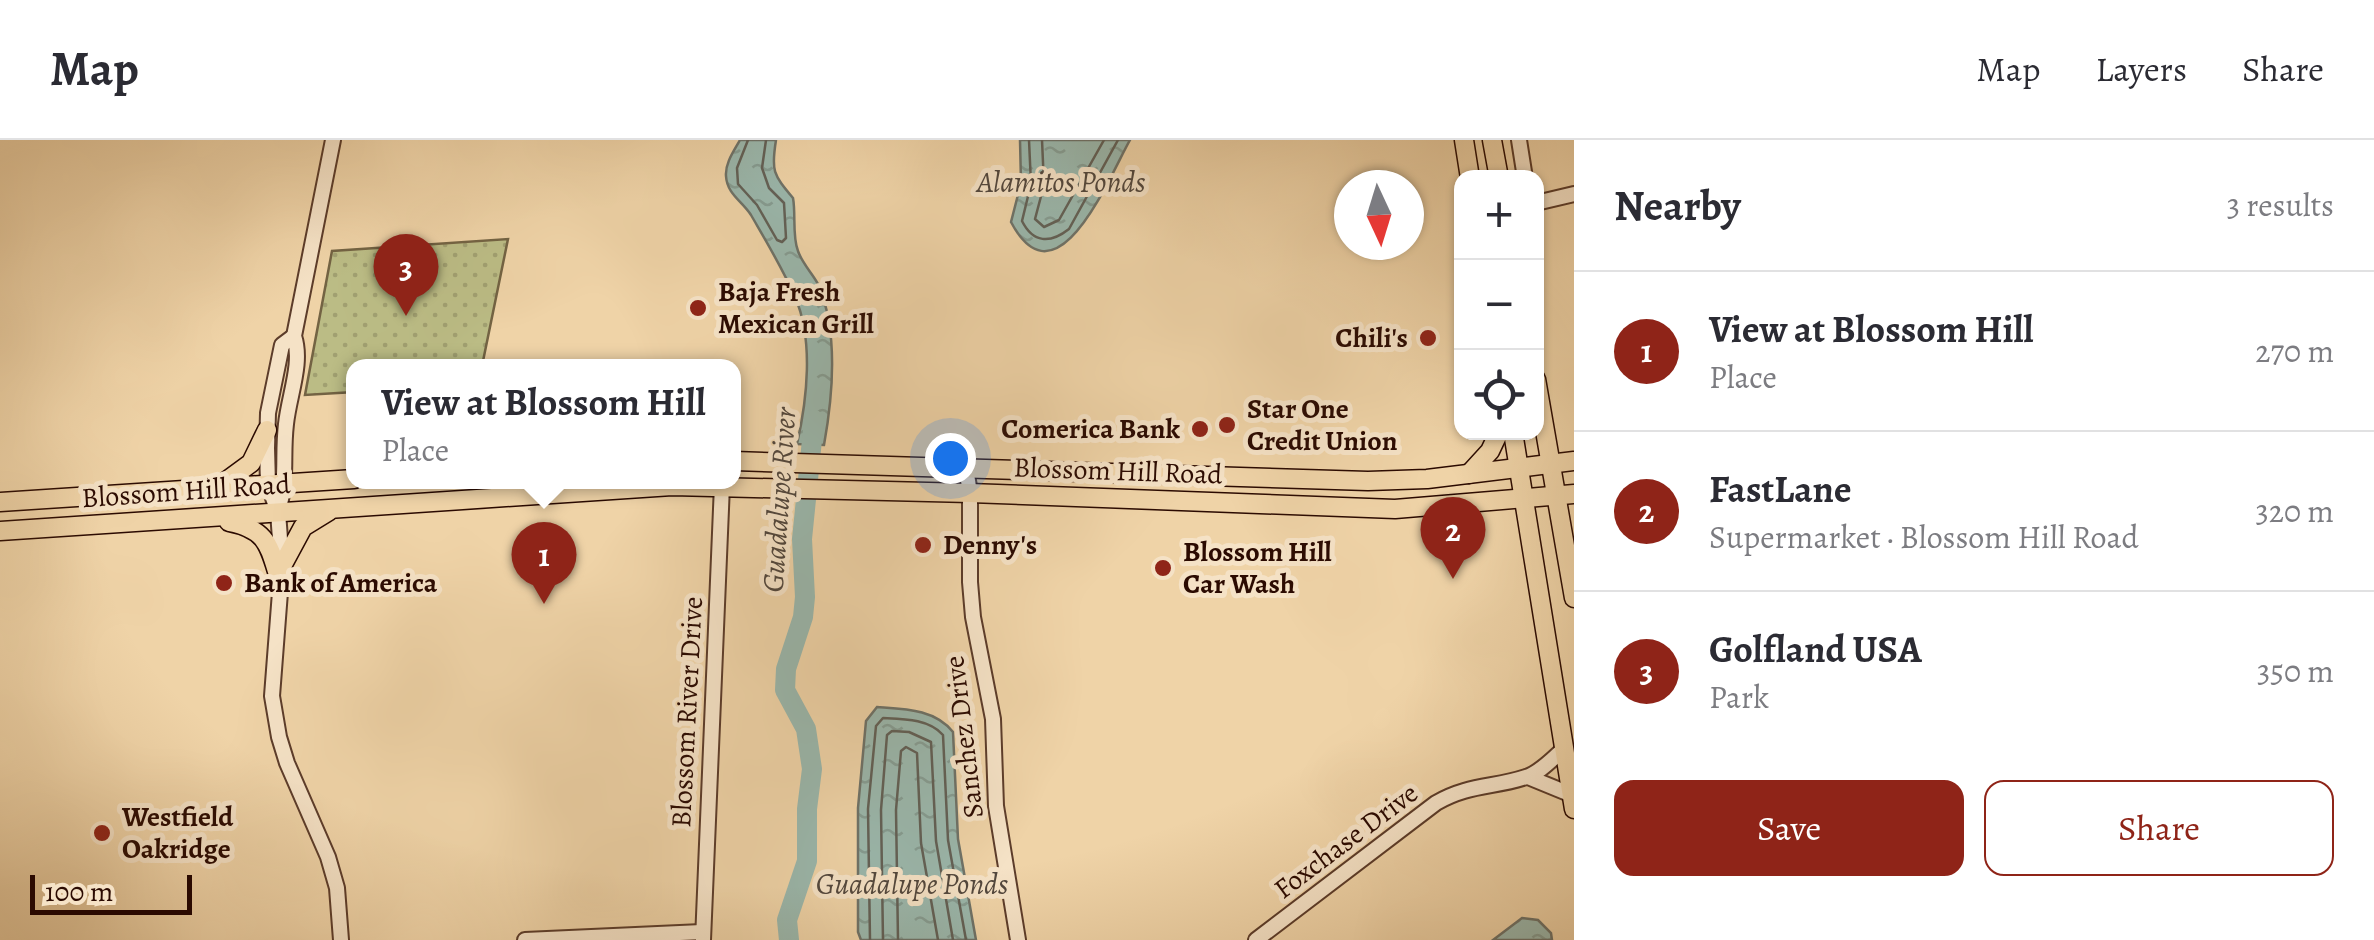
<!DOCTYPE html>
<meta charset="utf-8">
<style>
:root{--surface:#fff;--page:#f2f2f3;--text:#2b2b33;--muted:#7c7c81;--line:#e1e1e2;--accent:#8f2418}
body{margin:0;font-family:Alegreya,serif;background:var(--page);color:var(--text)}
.controls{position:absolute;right:30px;top:30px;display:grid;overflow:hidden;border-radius:20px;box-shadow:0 2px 8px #0004}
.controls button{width:90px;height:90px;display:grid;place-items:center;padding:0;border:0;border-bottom:2px solid var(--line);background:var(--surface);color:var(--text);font:50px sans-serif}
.compass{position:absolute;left:1334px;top:30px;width:90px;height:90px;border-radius:50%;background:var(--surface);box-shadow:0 2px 8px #0004;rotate:176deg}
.scale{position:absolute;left:30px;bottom:25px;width:162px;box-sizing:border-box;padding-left:10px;border:5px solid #2b0a01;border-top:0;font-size:28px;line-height:35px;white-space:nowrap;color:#2b0a01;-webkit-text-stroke:8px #f5e2c6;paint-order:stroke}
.you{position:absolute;left:950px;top:318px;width:35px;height:35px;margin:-25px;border:8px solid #fff;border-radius:50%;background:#1a73e8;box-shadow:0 0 0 15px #1a73e833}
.badge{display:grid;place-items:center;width:65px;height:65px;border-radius:50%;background:var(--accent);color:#fff;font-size:32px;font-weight:700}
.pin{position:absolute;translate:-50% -82px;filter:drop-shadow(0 2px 5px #0008)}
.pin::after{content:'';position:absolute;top:52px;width:35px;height:30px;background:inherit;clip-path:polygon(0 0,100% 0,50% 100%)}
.popup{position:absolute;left:346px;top:219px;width:395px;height:130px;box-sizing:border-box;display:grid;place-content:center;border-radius:20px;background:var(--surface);filter:drop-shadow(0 2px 8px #0005);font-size:32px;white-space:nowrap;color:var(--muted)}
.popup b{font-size:38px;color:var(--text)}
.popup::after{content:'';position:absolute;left:50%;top:100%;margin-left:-20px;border:20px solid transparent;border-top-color:var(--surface)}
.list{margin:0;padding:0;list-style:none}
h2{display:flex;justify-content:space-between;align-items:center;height:130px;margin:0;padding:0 40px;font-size:42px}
h2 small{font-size:32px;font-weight:400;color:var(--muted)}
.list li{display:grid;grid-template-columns:65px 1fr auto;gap:30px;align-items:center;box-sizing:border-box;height:160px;padding:0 40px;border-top:2px solid var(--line)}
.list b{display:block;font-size:38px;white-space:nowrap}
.list p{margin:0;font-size:32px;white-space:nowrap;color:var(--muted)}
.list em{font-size:32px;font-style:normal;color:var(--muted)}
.actions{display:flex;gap:20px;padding:30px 40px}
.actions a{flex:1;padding:22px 0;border:2px solid var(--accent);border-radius:20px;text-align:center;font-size:35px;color:var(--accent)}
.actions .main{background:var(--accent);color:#fff}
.icon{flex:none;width:55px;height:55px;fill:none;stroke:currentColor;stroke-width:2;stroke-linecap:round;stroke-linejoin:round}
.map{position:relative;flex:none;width:1574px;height:800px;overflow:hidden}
header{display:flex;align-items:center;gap:60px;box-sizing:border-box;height:140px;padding:0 50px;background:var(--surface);border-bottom:2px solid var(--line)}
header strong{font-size:48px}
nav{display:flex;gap:55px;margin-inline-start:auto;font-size:35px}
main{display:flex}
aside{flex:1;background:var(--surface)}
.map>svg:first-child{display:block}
.green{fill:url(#green-dots);stroke:#736343;stroke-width:2.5}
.water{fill:url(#water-ripples);stroke:#6e7268;stroke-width:2.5}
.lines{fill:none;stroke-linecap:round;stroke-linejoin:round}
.shore{stroke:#626056;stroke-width:2.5}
.river{stroke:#9ab7ac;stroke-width:20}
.minor-casing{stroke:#5c3c2a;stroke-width:18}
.major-casing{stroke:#2b0a01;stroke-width:21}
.minor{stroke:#f5e2c6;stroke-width:14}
.major{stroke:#efd3a7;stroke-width:18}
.poi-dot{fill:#8f2418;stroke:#f5e2c6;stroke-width:4}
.labels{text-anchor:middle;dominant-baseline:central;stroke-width:10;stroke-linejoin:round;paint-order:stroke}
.poi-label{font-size:28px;font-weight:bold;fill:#2b0a01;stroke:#f5e2c6;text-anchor:start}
.street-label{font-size:28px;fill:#2b0a01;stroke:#f5e2c6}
.water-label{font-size:30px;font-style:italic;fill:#52473d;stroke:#f5e2c6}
</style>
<header>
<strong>Map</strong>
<nav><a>Map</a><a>Layers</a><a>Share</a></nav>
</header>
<main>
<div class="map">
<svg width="1574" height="800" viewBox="0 0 1574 800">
<defs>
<pattern id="green-dots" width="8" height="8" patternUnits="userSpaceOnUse" patternTransform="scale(2.5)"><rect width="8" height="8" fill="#bbbc85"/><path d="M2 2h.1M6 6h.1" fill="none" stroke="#a1a071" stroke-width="1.8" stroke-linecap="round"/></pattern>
<pattern id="water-ripples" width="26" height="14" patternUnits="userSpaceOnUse" patternTransform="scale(2.5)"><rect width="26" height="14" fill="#9ab7ac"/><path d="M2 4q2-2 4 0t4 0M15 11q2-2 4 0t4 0" fill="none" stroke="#859c92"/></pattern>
</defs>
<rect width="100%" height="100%" fill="#efd3a7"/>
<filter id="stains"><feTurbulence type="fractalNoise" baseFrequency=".002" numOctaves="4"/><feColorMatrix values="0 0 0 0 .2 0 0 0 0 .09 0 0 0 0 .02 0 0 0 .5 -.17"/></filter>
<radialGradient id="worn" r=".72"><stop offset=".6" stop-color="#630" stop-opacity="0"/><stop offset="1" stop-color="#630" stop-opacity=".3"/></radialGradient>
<path class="green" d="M508 99 482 226H354V252L305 255 332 111Z"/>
<g class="water">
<path d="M740 0H776C771 31 773 34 793 58 796 74 792 96 798 111 802 123 812 133 818 144 839 192 833 255 824 305L797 304C807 260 814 200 795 157 783 129 766 101 751 75 742 61 727 54 726 36 725 23 734 11 740 0Z"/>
<path d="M1020 0H1130C1109 37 1057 169 1011 82L1021 43Z"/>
<path d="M877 567C905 569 935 569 953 592L958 699 976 800H861L858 792V668L866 581Z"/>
<path d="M1522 778 1538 780 1551 793 1552 800H1493Z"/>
</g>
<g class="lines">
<g class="shore">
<path d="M748 0 737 28 738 44 757 65 777 100 782 102 786 98 784 63 769 48 762 28 766 0"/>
<path d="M1029 0 1031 44 1022 81C1033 103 1050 104 1069 89L1118 0"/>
<path d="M1042 0 1044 45 1035 79 1044 87 1059 80 1104 0"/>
<path d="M870 800 868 669 876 586 883 578C904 579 929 579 943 595L948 700 966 800"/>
<path d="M883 800 881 670 887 595 892 591 909 592 931 602 936 701 953 800"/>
<path d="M898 800 896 670 901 611 906 607 917 613 921 703 938 800"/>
</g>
<path class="river" d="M789 800 787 780 807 721V669L812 629 806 589 785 550 786 529 803 477 805 457 802 399 814 280"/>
<g class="minor-casing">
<g id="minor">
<path d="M1519 0 1525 38"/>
<path d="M1536 63 1574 54"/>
<path d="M294 196 282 205 268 273 267 308 268 344 278 372 282 426 272 556 279 597 287 623 328 717 337 748 341 800"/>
<path d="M966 328 970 353V442L973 477 993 579 996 666 1018 800"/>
<path d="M278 372C288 337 282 318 286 284 289 255 303 223 294 196L333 0"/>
<path d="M1528 637 1572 655"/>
<path d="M525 800 702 792"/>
<path d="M703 800 722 345"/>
<path d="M1256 800 1436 663C1469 644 1493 648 1526 637 1540 633 1553 618 1564 609"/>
</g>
</g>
<g class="major-casing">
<g id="major">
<path d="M1464 0 1470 38"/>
<path d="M1492 0 1499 38"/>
<path d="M1536 239 1574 458"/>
<path d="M1513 292 1574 669"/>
<path d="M734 321 1368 341 1427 339 1574 321"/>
<path d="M1469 334 1490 311 1499 292"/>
<path d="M221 345 251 323 267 290"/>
<path d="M0 362 354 339"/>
<path d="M229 382C270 390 269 408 281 444"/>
<path d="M0 391 672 346 970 353 1395 369 1574 354"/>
<path d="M282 426 303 387 329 371"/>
</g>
</g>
<use href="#minor" class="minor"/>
<use href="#major" class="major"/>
</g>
<g class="poi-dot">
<circle cx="698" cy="168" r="10"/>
<circle cx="1428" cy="198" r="10"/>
<circle cx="1227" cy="285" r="10"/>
<circle cx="1200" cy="289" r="10"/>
<circle cx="923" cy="405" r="10"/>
<circle cx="1163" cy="428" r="10"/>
<circle cx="224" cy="443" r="10"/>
<circle cx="102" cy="693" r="10"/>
</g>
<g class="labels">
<g class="poi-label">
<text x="718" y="152">Baja Fresh<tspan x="718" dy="32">Mexican Grill</tspan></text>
<text x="1408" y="198" text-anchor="end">Chili's</text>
<text x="1247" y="269">Star One<tspan x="1247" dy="32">Credit Union</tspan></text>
<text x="1180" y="289" text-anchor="end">Comerica Bank</text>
<text x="943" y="405">Denny's</text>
<text x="1183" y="412">Blossom Hill<tspan x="1183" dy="32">Car Wash</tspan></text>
<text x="244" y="443">Bank of America</text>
<text x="122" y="677">Westfield<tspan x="122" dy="32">Oakridge</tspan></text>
</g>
<g class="street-label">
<text transform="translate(1118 331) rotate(2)">Blossom Hill Road</text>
<text transform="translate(186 351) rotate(-4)">Blossom Hill Road</text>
<text transform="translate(687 572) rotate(-87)">Blossom River Drive</text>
<text transform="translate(964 597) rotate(-97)">Sanchez Drive</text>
<text transform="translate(1346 701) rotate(-37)">Foxchase Drive</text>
</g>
<g class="water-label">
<text x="1061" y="42">Alamitos Ponds</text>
<text transform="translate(779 360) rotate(-86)">Guadalupe River</text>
<text x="912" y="744">Guadalupe Ponds</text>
</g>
</g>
<rect width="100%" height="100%" filter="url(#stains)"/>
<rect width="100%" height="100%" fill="url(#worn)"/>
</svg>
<div class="controls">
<button>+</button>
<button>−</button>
<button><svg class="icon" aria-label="locate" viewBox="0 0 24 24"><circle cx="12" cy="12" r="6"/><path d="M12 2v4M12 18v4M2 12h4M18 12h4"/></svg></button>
</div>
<svg class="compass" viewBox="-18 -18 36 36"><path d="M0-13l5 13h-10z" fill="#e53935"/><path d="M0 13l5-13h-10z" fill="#7c7c81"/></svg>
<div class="scale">100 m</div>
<div class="you"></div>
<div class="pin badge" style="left:544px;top:464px">1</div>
<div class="popup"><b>View at Blossom Hill</b>Place</div>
<div class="pin badge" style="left:1453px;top:439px">2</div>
<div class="pin badge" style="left:406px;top:176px">3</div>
</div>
<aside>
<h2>Nearby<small>3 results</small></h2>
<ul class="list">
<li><span class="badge">1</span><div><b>View at Blossom Hill</b><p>Place</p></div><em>270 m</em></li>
<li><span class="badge">2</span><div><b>FastLane</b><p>Supermarket · Blossom Hill Road</p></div><em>320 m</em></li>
<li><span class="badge">3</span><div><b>Golfland USA</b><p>Park</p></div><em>350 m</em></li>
</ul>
<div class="actions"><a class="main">Save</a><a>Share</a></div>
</aside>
</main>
